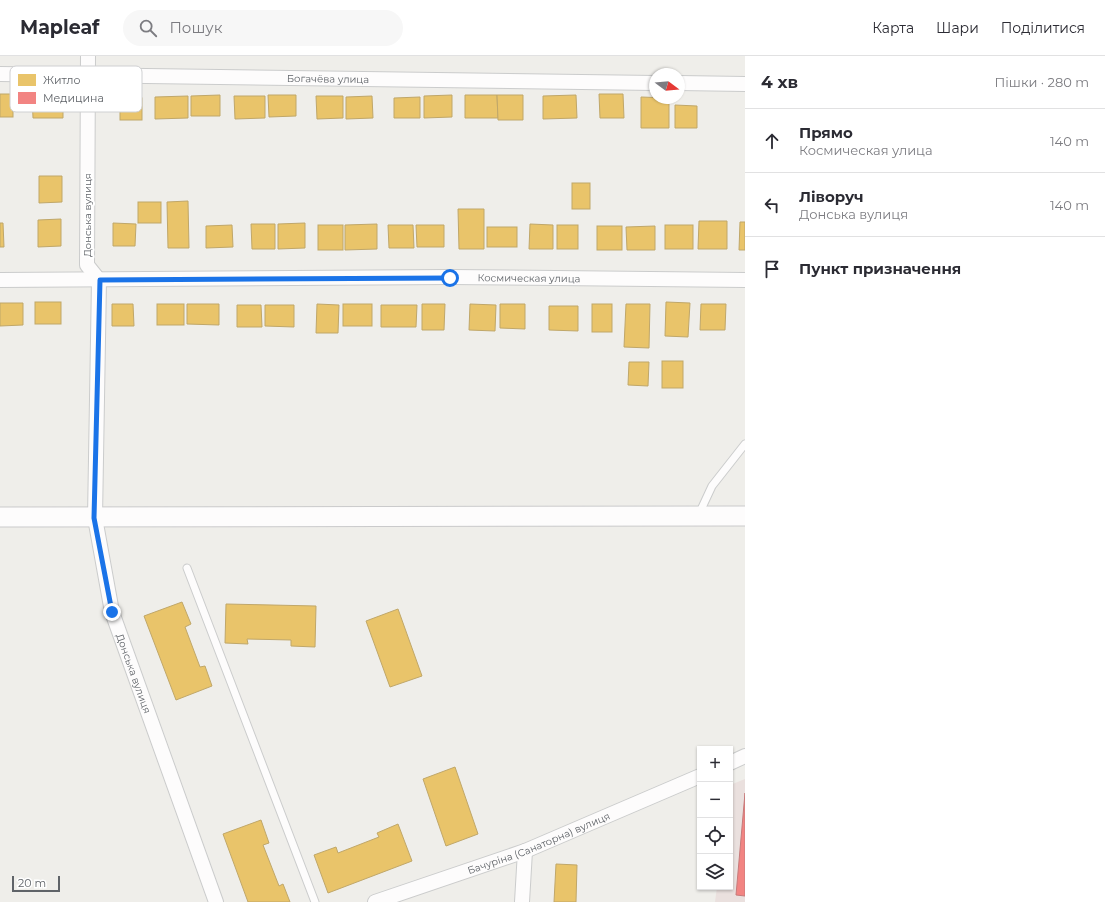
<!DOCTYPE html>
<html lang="uk">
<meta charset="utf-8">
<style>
:root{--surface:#fff;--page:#f7f7f7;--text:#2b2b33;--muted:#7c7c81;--line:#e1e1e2}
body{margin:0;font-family:Montserrat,sans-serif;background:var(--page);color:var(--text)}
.controls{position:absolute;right:12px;bottom:12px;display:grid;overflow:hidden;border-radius:0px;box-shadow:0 1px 3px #0004}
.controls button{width:36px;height:36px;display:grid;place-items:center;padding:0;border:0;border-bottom:1px solid var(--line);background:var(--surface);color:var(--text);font:20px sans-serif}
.compass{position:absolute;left:649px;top:12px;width:36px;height:36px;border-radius:50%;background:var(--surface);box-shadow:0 1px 3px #0004;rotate:106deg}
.scale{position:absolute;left:12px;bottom:10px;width:48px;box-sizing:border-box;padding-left:4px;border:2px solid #5f6368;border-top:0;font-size:11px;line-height:14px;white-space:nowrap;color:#5f6368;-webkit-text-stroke:3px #fff;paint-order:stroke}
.stop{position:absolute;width:12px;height:12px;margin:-9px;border:3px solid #1a73e8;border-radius:50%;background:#fff}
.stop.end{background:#1a73e8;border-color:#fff;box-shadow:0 1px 4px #0008}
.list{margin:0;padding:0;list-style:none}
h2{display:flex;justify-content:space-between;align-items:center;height:52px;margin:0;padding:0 16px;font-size:17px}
h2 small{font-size:13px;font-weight:400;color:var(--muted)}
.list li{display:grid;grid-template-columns:26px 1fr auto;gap:12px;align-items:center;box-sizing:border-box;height:64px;padding:0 16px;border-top:1px solid var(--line)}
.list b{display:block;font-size:15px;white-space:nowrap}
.list p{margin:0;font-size:13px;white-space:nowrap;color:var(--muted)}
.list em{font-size:13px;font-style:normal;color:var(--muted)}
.icon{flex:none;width:22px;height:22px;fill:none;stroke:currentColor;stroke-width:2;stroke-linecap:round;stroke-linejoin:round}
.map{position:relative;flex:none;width:745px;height:846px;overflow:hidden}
header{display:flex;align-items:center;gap:24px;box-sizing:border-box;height:56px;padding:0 20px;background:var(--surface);border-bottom:1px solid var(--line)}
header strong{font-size:19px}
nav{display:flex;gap:22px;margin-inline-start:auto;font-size:14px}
.search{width:280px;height:36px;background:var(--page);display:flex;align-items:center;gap:10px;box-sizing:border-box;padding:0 14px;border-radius:22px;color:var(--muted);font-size:15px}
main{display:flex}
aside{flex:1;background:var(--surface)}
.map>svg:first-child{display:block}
.medical{fill:#eae0de}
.homes{fill:#e9c46a;stroke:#c0a769}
.health{fill:#f28482;stroke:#c67a7a}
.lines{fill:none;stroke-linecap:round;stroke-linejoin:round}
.lane-casing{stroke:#cbcccc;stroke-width:9}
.street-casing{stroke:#cbcccc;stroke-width:16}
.secondary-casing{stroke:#cacacb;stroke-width:21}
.lane{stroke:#fdfcfc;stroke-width:7}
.street{stroke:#fdfcfc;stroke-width:14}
.secondary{stroke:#fdfcfc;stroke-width:19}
.route{stroke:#1a73e8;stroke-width:5}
.labels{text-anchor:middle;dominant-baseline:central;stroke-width:4;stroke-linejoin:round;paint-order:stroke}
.street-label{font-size:10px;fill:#5f6368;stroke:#fff}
.key{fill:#fff;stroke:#cfd0d2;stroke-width:1}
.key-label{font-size:11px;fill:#5f6368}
</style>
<header>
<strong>Mapleaf</strong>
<div class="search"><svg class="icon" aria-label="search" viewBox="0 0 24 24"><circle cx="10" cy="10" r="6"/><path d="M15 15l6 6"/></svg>Пошук</div>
<nav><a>Карта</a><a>Шари</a><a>Поділитися</a></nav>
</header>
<main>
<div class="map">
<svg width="745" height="846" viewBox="0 0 745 846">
<rect width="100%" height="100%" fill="#efeeea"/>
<path class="medical" d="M745 723V846H715L717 831H730V729Z"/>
<g class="homes">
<rect x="0" y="38" width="13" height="23"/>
<path d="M32 38H63V62H33Z"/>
<path d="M599 38H623L624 62H600Z"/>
<path d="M220 39V60H191V40Z"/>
<path d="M268 39H296V60L269 61Z"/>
<path d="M452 39V61L424 62V40Z"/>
<path d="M465 39H497L498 62H465Z"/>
<path d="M497 39H523V64H498Z"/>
<path d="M576 39 577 62 543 63V40Z"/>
<path d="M188 40V62L155 63V41Z"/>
<path d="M234 40H265V62L235 63Z"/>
<path d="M316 40H343V62L317 63Z"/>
<path d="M372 40 373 62 346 63V41Z"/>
<path d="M420 41V62H394V42Z"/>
<path d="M641 41 669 42V72H641Z"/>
<rect x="120" y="42" width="22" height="22"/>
<path d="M675 49 697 50V72H675Z"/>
<path d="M39 120H62V146L39 147Z"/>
<rect x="572" y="127" width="18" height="26"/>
<path d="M188 145 189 192H168L167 146Z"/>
<rect x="138" y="146" width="23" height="21"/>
<path d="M458 153H484V193H459Z"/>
<path d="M61 163V190L38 191V164Z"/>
<path d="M699 165H727V193H698Z"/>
<path d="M740 166H745V194H739Z"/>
<path d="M0 167H3L4 191H0Z"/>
<path d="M113 167 136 168 135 190H113Z"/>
<path d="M305 167V192L278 193V168Z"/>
<path d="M251 168H275V193H252Z"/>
<path d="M377 168V193L345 194V169Z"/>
<path d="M530 168 553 169V193H529Z"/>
<path d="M232 169 233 191 206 192V170Z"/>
<rect x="318" y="169" width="25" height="25"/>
<path d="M388 169H413L414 192H389Z"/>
<path d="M416 169H444V191H417Z"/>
<rect x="557" y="169" width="21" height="24"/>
<rect x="665" y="169" width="28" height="24"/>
<rect x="597" y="170" width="25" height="24"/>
<path d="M655 170V194H627L626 171Z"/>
<rect x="487" y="171" width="30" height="20"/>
<rect x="35" y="246" width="26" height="22"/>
<path d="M666 246 690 247 688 281 665 280Z"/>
<path d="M0 247H23V269L0 270Z"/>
<path d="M112 248H133L134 270H112Z"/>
<rect x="157" y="248" width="27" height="21"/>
<path d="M187 248H219V269L187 268Z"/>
<path d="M317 248 339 249 338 277H316Z"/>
<rect x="343" y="248" width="29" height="22"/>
<path d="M422 248H445L444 274H422Z"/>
<path d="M470 248 496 249 495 275 469 274Z"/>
<path d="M500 248H525V273L500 272Z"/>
<rect x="592" y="248" width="20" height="28"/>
<path d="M626 248H650L649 292 624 291Z"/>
<path d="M701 248H726L725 274H700Z"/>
<path d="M237 249H261L262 271H237Z"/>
<path d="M265 249H294V271L265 270Z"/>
<path d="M381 249H417L416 271H381Z"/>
<path d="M549 250H578V275L549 274Z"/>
<rect x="662" y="305" width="21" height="27"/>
<path d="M629 306H649L648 330 628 329Z"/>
<path d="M182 546 191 568 185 571 200 611 205 610 212 630 176 644 144 560Z"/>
<path d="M226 548 316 550 315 591 291 590V584L247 583 248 588 225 587Z"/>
<path d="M398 553 422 620 390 631 366 565Z"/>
<path d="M455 711 478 778 446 790 423 723Z"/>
<path d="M261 764 269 787 263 789 279 830 283 828 290 846H248L223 778Z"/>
<path d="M398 768 412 805 328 837 314 799 336 791 338 797 379 781 377 777Z"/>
<path d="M556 808 577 809 576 846H554Z"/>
</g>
<path class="health" d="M745 737V840L736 839Z"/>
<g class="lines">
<g class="lane-casing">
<g id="lane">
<path d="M699 458 712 430 745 388"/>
<path d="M187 512 315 846"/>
</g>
</g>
<g class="street-casing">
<g id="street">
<path id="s1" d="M88 0 87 209 99 224 95 462 112 556 216 846"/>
<path id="s2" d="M0 18 655 27"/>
<path d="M679 27 745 28"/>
<path id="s3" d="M0 224 450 221 745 224"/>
<path d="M730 707 745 700"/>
<path id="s4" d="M375 846 525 795 700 720"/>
<path d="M522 846 525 795"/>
</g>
</g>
<g class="secondary-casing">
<path id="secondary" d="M0 461 745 460"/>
</g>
<use href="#lane" class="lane"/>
<use href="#street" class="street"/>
<use href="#secondary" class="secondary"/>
</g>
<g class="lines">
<path class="route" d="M112 556 94 462 100 224 450 222"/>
</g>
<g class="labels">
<g class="street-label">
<text stroke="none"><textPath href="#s2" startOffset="328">Богачёва улица</textPath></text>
<text transform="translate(87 159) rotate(-90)">Донська вулиця</text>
<text stroke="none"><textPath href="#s3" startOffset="529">Космическая улица</textPath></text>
<text stroke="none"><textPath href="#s1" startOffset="627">Донська вулиця</textPath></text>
<text stroke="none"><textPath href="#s4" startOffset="174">Бачуріна (Санаторна) вулиця</textPath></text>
</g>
</g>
<rect x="10" y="10" width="132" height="46" rx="6" class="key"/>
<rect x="18" y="18" width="18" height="12" fill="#e9c46a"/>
<rect x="18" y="36" width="18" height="12" fill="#f28482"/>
<g class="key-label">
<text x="43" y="28">Житло</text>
<text x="43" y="46">Медицина</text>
</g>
</svg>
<div class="controls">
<button>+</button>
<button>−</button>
<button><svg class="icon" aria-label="locate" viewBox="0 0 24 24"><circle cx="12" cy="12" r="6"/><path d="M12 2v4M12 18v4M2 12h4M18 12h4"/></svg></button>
<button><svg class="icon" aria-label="layers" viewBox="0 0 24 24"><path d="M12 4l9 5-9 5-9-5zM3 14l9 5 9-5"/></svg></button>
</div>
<svg class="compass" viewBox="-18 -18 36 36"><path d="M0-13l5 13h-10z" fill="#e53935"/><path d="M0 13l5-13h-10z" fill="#7c7c81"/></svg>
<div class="scale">20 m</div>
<div class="stop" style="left:450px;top:222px"></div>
<div class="stop end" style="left:112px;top:556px"></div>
</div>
<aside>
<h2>4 хв<small>Пішки · 280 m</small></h2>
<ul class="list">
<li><svg class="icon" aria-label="ahead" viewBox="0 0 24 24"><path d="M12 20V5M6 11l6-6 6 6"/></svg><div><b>Прямо</b><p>Космическая улица</p></div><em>140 m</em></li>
<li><svg class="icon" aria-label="left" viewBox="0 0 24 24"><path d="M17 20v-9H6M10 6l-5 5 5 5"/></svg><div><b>Ліворуч</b><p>Донська вулиця</p></div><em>140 m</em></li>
<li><svg class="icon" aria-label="arrive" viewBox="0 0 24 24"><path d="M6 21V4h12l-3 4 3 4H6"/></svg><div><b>Пункт призначення</b></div></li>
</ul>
</aside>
</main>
